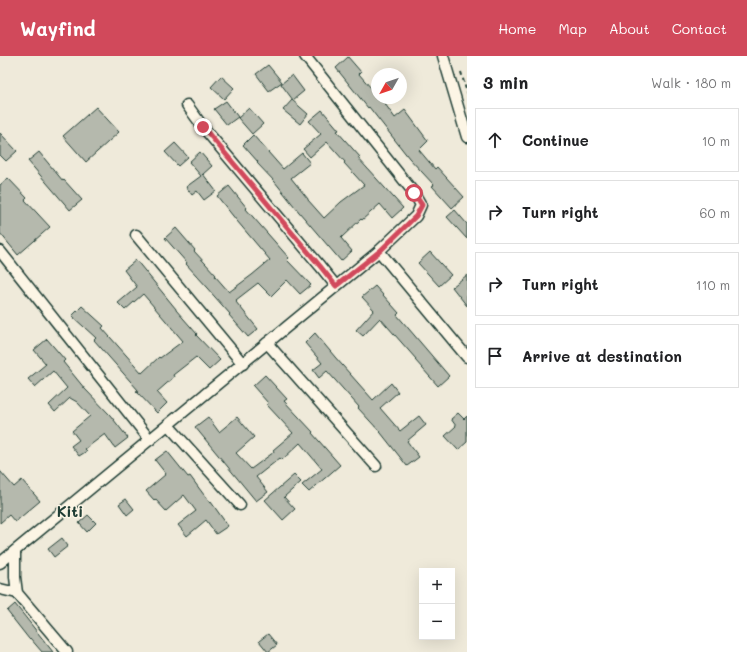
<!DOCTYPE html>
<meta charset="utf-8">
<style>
:root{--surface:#fff;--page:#f2f2f2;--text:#202124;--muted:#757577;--line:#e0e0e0;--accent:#d1495b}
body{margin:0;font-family:Mali,sans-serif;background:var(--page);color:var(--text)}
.controls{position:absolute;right:12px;bottom:12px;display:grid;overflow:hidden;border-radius:0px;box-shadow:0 4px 16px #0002}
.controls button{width:36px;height:36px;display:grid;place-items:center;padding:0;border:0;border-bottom:1px solid var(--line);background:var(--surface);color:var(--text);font:20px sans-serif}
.compass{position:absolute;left:371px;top:12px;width:36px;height:36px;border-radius:50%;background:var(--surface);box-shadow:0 4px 16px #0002;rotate:230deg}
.stop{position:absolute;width:12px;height:12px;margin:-9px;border:3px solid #d1495b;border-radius:50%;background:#fff}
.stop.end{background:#d1495b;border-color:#fff;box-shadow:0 1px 4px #0008}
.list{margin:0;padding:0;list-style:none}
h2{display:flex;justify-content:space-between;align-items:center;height:52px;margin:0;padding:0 16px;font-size:17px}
h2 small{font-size:13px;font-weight:400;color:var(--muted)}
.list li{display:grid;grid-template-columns:26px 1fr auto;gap:12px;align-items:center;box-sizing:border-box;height:64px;margin:0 8px 8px;padding:0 8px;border:1px solid var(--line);border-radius:0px}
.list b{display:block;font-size:15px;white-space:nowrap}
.list em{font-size:13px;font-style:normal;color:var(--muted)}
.icon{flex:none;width:22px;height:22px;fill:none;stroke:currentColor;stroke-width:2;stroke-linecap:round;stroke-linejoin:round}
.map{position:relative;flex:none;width:467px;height:596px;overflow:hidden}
header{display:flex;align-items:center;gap:24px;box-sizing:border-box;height:56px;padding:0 20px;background:var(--accent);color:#fff}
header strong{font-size:19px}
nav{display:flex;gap:22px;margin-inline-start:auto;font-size:14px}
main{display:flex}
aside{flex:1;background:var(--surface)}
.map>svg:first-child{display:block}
.building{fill:#b5b9ad;stroke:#1f3d34}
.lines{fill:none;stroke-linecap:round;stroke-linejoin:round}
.street-casing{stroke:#1f3d34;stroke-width:13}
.path{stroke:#1f3d34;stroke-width:2;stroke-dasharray:4 3;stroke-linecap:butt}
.street{stroke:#fcf5e5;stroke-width:10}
.route{stroke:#d1495b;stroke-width:5}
.labels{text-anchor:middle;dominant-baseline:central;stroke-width:3;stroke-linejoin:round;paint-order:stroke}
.quarter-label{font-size:15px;font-weight:bold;fill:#1f3d34;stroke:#fcf5e5}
</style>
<header>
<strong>Wayfind</strong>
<nav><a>Home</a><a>Map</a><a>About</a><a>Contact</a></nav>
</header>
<main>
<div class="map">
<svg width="467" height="596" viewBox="0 0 467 596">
<rect width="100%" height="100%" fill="#efeada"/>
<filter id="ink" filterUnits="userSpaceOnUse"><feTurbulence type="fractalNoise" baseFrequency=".025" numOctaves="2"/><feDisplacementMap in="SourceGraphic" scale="8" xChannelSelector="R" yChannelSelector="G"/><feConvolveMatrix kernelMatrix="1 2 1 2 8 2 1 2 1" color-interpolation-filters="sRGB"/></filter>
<g filter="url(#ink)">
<g class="building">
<path d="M348 1 361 16 359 18 377 39V42H379L383 45 395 62 405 54 428 85 419 94 435 113 437 111 464 141 452 152 432 130 434 129 409 102 369 51 368 52 336 12Z"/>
<path d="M268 9 282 26 269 35 256 18Z"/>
<path d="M292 19 304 35 293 44 281 28Z"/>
<path d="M221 20 234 32 224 43 211 31Z"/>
<path d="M292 44 308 58 300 68 283 54Z"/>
<path d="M226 45 238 61 227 69 214 53Z"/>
<path d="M96 51 119 76 86 106 63 80Z"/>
<path d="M249 52 263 68 252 78 238 62Z"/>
<path d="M322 54 339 74 337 75 360 101 358 102 403 152 392 162 380 148 362 164 361 163 341 182 352 195 341 205 299 156 275 126 257 107 258 106 243 89 253 79 283 113 302 97 310 107 291 122 308 143V144L324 162 341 146 364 129 344 107 345 106 327 86 310 101 303 93 321 78 309 65Z"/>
<path d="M0 77 17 95 6 105 0 99Z"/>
<path d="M175 87 188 101 178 110 165 96Z"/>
<path d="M39 96 63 125 64 124 82 144 70 154 28 105Z"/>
<path d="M200 96 212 110 202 119 203 118 216 135 204 144 197 135 192 139 186 131 201 120 189 106Z"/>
<path d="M8 122 27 142 25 144 50 171 18 199 0 177V129Z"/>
<path d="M229 130 247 152 246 153 289 202 287 204 311 229 300 238 287 224 271 240 258 227 236 244 237 245 236 246 258 273 248 281 229 259 230 258 207 232H208L186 208 187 207 165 182 176 172 195 194 194 195 216 219 215 220 229 236 252 219 270 204 237 165 217 140Z"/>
<path d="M455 154 467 168V183L447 161Z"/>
<path d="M430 196 451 219 439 230 418 207Z"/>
<path d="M136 204 176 253V254L197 278 196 279 220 304 209 314 196 301 173 319 174 321 157 336 167 347 157 357 136 335 138 334 94 284 96 282 72 260 82 250 104 270 102 272 142 317 159 301 160 302 183 285 143 238 125 254 118 247 137 231 124 214Z"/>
<path d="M467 219V250L452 231Z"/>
<path d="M375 230 399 257 397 259 449 320 438 330 415 304 416 303 380 262 363 280 356 274 374 254 362 241Z"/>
<path d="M315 277 335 301 373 344 391 327 398 336 380 352 400 375 419 360 426 369 407 385 419 401 407 410 381 377 358 352 359 351 327 315 319 322 313 314 322 307 305 287Z"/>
<path d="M47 283 65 304 63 306 85 333 110 359 128 382 115 392 105 378 85 393 87 395 79 400 71 390 79 384 72 375 90 360 77 346 70 342 55 356 49 349 67 332 53 315 35 331 28 323 46 308 34 294Z"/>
<path d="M265 319 287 343 284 345 313 376 312 377 340 409 309 436 302 429 322 413 300 387 282 404 280 402 256 421 268 436 256 445 195 371 208 361 219 376 237 361 254 381 236 397 251 413 274 396 273 394 293 377 267 349 268 347 253 330Z"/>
<path d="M458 357 464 363 467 360V386L458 394 445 380 456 370 451 363Z"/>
<path d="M167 395 188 421 190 420 210 447 211 446 228 470 216 478 206 464 187 480 178 469 196 455 184 439 166 455 155 443 154 444 146 435 166 418 155 404Z"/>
<path d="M0 415 14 431 22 424 40 445 15 466 9 459 0 467Z"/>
<path d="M294 419 301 426 284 441 295 453 283 464 265 444Z"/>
<path d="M126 443 134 453 127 459 119 448Z"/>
<path d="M88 459 96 467 87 476 79 467Z"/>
<path d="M62 482 68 490 54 501 48 493Z"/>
<path d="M15 548 53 596H42L30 582 29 583 7 555Z"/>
<path d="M268 578 277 589 268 596 259 585Z"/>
</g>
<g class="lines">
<g class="street-casing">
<g id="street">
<path d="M443 0 467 81"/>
<path d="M187 49 203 71 320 210 336 230"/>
<path d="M136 179 243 308"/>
<path d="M0 195 150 384"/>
<path d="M379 195 467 301"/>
<path d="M267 287 376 410"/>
<path d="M168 369 240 449"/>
<path d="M15 495V521L17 537 67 596"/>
<path d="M0 507 379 195 416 160 421 149 414 137 305 0"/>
<path d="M0 533 17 537"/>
</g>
</g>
<path class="path" d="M461 16 467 37"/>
<use href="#street" class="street"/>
</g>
</g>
<g class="lines" filter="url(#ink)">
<path class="route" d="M203 71 320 210 336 230 380 195 416 160 422 149 414 137"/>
</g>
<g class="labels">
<g class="quarter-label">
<text x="70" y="455">Kiti</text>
</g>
</g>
</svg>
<div class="controls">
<button>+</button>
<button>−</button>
</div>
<svg class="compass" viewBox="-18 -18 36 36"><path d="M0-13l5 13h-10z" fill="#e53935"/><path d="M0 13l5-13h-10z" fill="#757577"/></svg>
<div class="stop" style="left:414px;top:137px"></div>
<div class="stop end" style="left:203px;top:71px"></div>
</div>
<aside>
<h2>3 min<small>Walk · 180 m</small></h2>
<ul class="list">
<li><svg class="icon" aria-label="ahead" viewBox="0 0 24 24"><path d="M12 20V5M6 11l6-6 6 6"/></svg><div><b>Continue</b></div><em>10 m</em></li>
<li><svg class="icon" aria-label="right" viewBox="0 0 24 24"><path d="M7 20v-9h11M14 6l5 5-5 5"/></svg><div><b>Turn right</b></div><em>60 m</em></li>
<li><svg class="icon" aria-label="right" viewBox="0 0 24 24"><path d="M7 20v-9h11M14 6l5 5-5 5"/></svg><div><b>Turn right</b></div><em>110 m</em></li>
<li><svg class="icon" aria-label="arrive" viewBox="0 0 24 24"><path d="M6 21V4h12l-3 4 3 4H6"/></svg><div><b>Arrive at destination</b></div></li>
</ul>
</aside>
</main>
